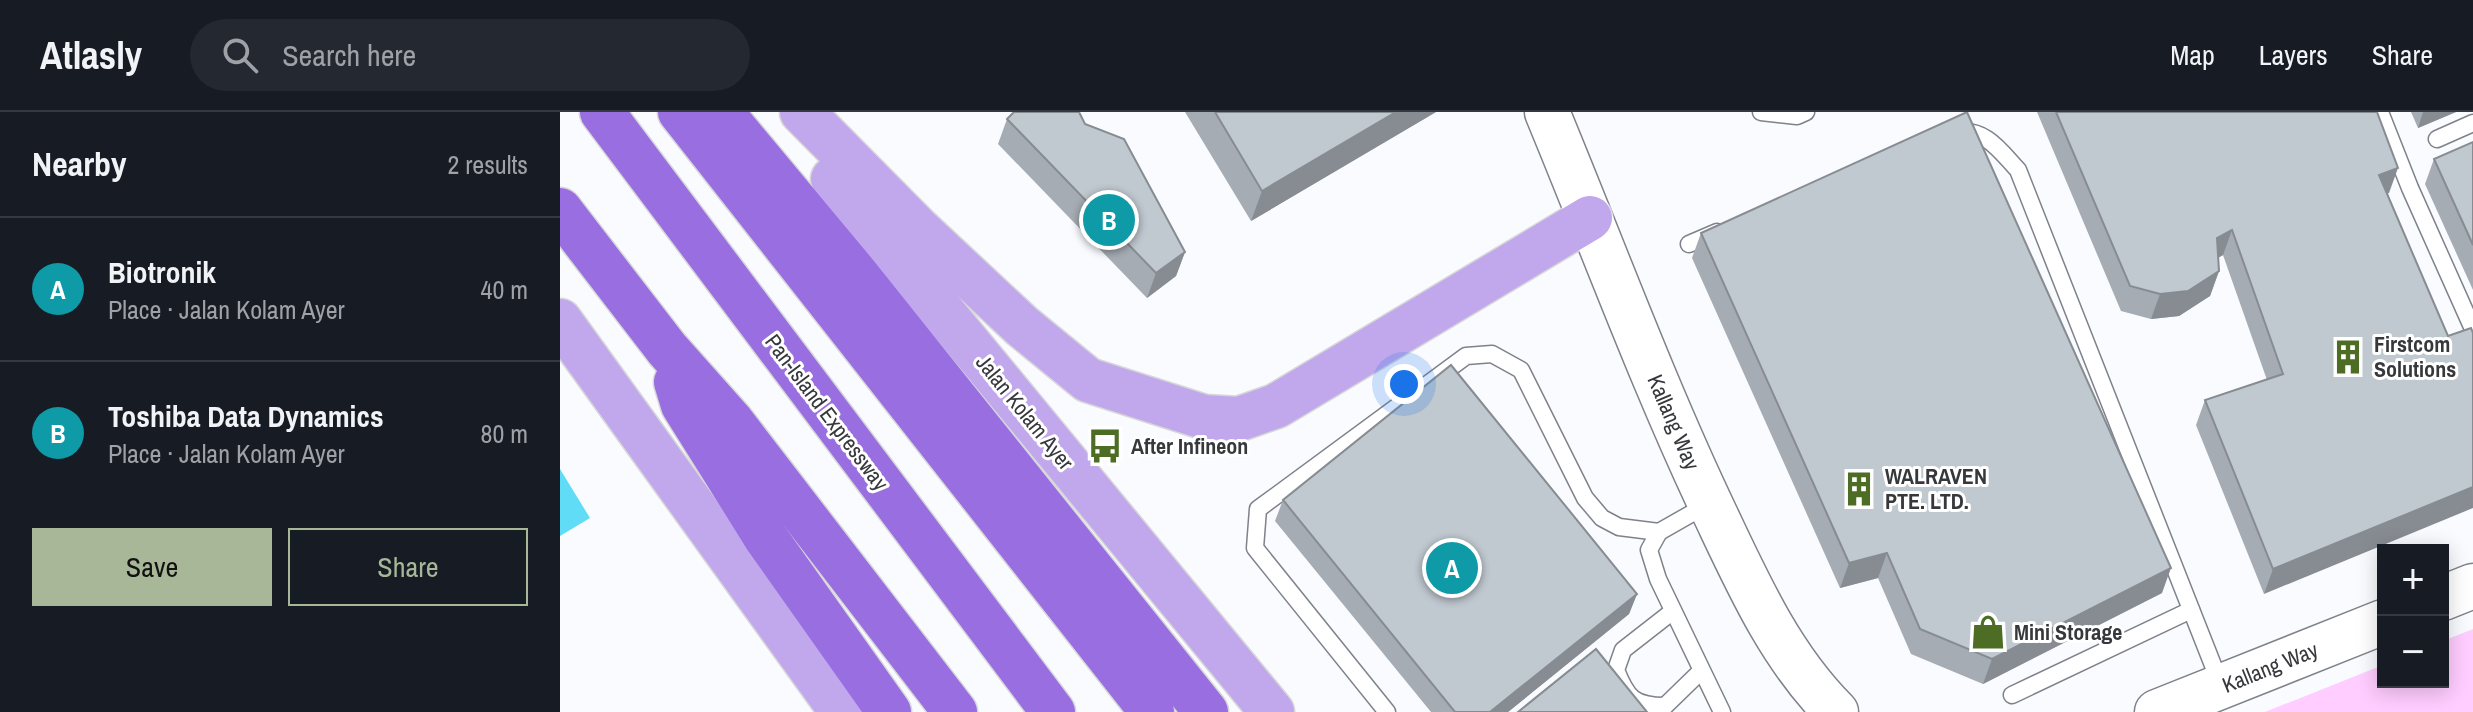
<!DOCTYPE html>
<meta charset="utf-8">
<style>
:root{--surface:#171b24;--page:#242831;--text:#f1f3f6;--muted:#9ea1a6;--line:#363941;--accent:#a7b798}
body{margin:0;font-family:"Archivo Narrow",sans-serif;background:var(--page);color:var(--text)}
.controls{position:absolute;right:24px;bottom:24px;display:grid;overflow:hidden;border-radius:0px;box-shadow:0 4px 20px #0003}
.controls button{width:72px;height:72px;display:grid;place-items:center;padding:0;border:0;border-bottom:2px solid var(--line);background:var(--surface);color:var(--text);font:40px sans-serif}
.you{position:absolute;left:844px;top:272px;width:28px;height:28px;margin:-20px;border:6px solid #fff;border-radius:50%;background:#1a73e8;box-shadow:0 0 0 12px #1a73e833}
.badge{display:grid;place-items:center;width:52px;height:52px;border-radius:50%;background:var(--accent);color:#fff;font-size:26px;font-weight:700}
.pin{position:absolute;translate:-50% -50%;border:4px solid #fff;box-shadow:0 2px 8px #0006}
.list{margin:0;padding:0;list-style:none}
h2{display:flex;justify-content:space-between;align-items:center;height:104px;margin:0;padding:0 32px;font-size:34px}
h2 small{font-size:26px;font-weight:400;color:var(--muted)}
.list li{display:grid;grid-template-columns:52px 1fr auto;gap:24px;align-items:center;box-sizing:border-box;height:144px;padding:0 32px;border-top:2px solid var(--line)}
.list b{display:block;font-size:30px;white-space:nowrap}
.list p{margin:0;font-size:26px;white-space:nowrap;color:var(--muted)}
.list em{font-size:26px;font-style:normal;color:var(--muted)}
.actions{display:flex;gap:16px;padding:24px 32px}
.actions a{flex:1;padding:18px 0;border:2px solid var(--accent);border-radius:0px;text-align:center;font-size:28px;color:var(--accent)}
.actions .main{background:var(--accent);color:#111}
.icon{flex:none;width:44px;height:44px;fill:none;stroke:currentColor;stroke-width:2;stroke-linecap:round;stroke-linejoin:round}
.map{position:relative;flex:none;width:1913px;height:600px;overflow:hidden}
header{display:flex;align-items:center;gap:48px;box-sizing:border-box;height:112px;padding:0 40px;background:var(--surface);border-bottom:2px solid var(--line)}
header strong{font-size:38px}
nav{display:flex;gap:44px;margin-inline-start:auto;font-size:28px}
.search{width:560px;height:72px;background:var(--page);display:flex;align-items:center;gap:20px;box-sizing:border-box;padding:0 28px;border-radius:44px;color:var(--muted);font-size:30px}
main{display:flex}
aside{flex:1;background:var(--surface)}
.map>svg:first-child{display:block}
.green{fill:#ffcdff}
.water{fill:#61dcf6}
.lines{fill:none;stroke-linecap:round;stroke-linejoin:round}
.lane-casing{stroke:#7f828b;stroke-width:19}
.secondary-casing{stroke:#7f828b;stroke-width:47}
.primary-casing{stroke:#d7d7d8;stroke-width:47}
.highway-casing{stroke:#d7d7d8;stroke-width:47}
.lane{stroke:#fff;stroke-width:16}
.secondary{stroke:#fff;stroke-width:44}
.primary{stroke:#c1a8ed;stroke-width:44}
.highway{stroke:#986ee1;stroke-width:44}
.wall{fill:#a5acb3}
.shaded-wall{fill:#868c92}
.building{fill:#c0c8d0;stroke:#868c92;stroke-width:2}
.labels{text-anchor:middle;dominant-baseline:central;stroke-width:6;stroke-linejoin:round;paint-order:stroke}
.poi-label{font-size:22px;font-weight:bold;fill:#37383c;stroke:#fff;text-anchor:start}
.street-label{font-size:22px;fill:#37383c;stroke:#fff}
</style>
<header>
<strong>Atlasly</strong>
<div class="search"><svg class="icon" aria-label="search" viewBox="0 0 24 24"><circle cx="10" cy="10" r="6"/><path d="M15 15l6 6"/></svg>Search here</div>
<nav><a>Map</a><a>Layers</a><a>Share</a></nav>
</header>
<main>
<aside>
<h2>Nearby<small>2 results</small></h2>
<ul class="list">
<li><span class="badge" style="background:#0f9aa8">A</span><div><b>Biotronik</b><p>Place · Jalan Kolam Ayer</p></div><em>40 m</em></li>
<li><span class="badge" style="background:#0f9aa8">B</span><div><b>Toshiba Data Dynamics</b><p>Place · Jalan Kolam Ayer</p></div><em>80 m</em></li>
</ul>
<div class="actions"><a class="main">Save</a><a>Share</a></div>
</aside>
<div class="map">
<svg width="1913" height="600" viewBox="0 0 1913 600">
<rect width="100%" height="100%" fill="#f9fbff"/>
<path class="green" d="M1913 517V600H1705L1823 553V570H1883V529Z"/>
<path class="water" d="M0 357 30 406 0 424Z"/>
<g class="lines">
<g class="lane-casing">
<g id="lane">
<path d="M1201 0 1237 4 1246 0"/>
<path d="M1820 0 1850 76 1913 217"/>
<path d="M1396 21C1425 15 1441 40 1458 58L1660 571"/>
<path d="M1877 27 1913 11"/>
<path d="M1129 132 1157 120"/>
<path d="M1099 420 1089 438 1098 467 1162 600"/>
<path d="M1113 499 1063 538 1056 558C1067 586 1074 594 1105 594L1141 559"/>
<path d="M1452 583 1631 498"/>
<path d="M827 600 695 436 698 397 906 244 932 242 961 258 1025 386 1042 406 1059 415 1099 420 1150 391"/>
</g>
</g>
<g class="secondary-casing">
<g id="secondary">
<path d="M987 0C1043 135 1093 272 1156 404 1189 474 1221 545 1276 600"/>
<path d="M1883 486 1913 474"/>
<path d="M1597 600 1823 510"/>
</g>
</g>
<g class="primary-casing">
<g id="primary">
<path d="M242 0 358 117 462 214 528 268 644 305 679 307 716 294 1030 106"/>
<path d="M273 67 712 600"/>
<path d="M0 209 282 600"/>
</g>
</g>
<g class="highway-casing">
<g id="highway">
<path d="M42 0 493 600"/>
<path d="M120 0 592 600"/>
<path d="M161 0 297 163 646 600"/>
<path d="M0 98 107 237 172 310 395 600"/>
<path d="M116 270 123 293 206 426 329 600"/>
</g>
</g>
<use href="#lane" class="lane"/>
<use href="#secondary" class="secondary"/>
<use href="#primary" class="primary"/>
<use href="#highway" class="highway"/>
</g>
<g class="wall">
<path d="M625 0H876L691 109Z"/>
<path d="M1477 0H1817L1829 81H1827L1888 224 1704 482 1636 313 1645 288 1707 268 1663 143 1658 146 1659 159 1650 184 1619 204 1591 207 1561 199Z"/>
<path d="M1851 0H1896L1858 16Z"/>
<path d="M447 7 525 12 625 140 616 164 587 186 438 32Z"/>
<path d="M1913 30V178L1865 72 1874 47Z"/>
<path d="M1141 121 1602 481 1423 572 1351 542 1318 466 1280 476 1132 146Z"/>
<path d="M723 388 1077 482 1069 502 948 600H871L715 409Z"/>
</g>
<g class="shaded-wall">
<path d="M836 0H876L691 109 702 79Z"/>
<path d="M1863 0H1896L1858 16Z"/>
<path d="M1838 56 1829 81 1810 88 1819 63Z"/>
<path d="M1672 118 1663 143 1648 151 1657 126Z"/>
<path d="M625 140 616 164 587 186 596 161Z"/>
<path d="M1659 159 1650 184 1619 204 1591 207 1600 182Z"/>
<path d="M1913 375V396L1704 482 1713 457Z"/>
<path d="M1327 441 1318 466 1280 476 1289 451Z"/>
<path d="M1611 456 1602 481 1423 572 1432 547Z"/>
<path d="M1077 482 1069 502 948 600H930Z"/>
</g>
<g class="building">
<path d="M454 0H519L525 12 564 27 625 140 596 161 447 7Z"/>
<path d="M655 0H836L702 79Z"/>
<path d="M1407 0 1611 456 1432 547 1360 517 1327 441 1289 451 1141 121Z"/>
<path d="M1496 0H1817L1838 56 1819 63 1888 224 1911 216 1913 221V375L1713 457 1645 288 1723 262 1672 118 1657 126 1659 159 1628 179 1600 182 1570 174Z"/>
<path d="M1913 30V133L1874 47Z"/>
<path d="M891 253 1077 482 930 600H895L723 388Z"/>
<path d="M1036 537 1087 600H958Z"/>
</g>
<defs>
<g id="building-bare" transform="scale(2.76)"><path d="M-4-6H4V6H1V3H-1V6H-4ZM-2.5-4.3h1.7v1.8h-1.7ZM.8-4.3h1.7v1.8H.8ZM-2.5-1h1.7V.8h-1.7ZM.8-1h1.7V.8H.8Z" fill="#4d6d24" stroke="#fff" stroke-width="2.5" paint-order="stroke"/></g>
<g id="bus-bare" transform="scale(2.76)"><path d="M-5-6H5V4H4V6H2V4H-2V6H-4V4H-5ZM-3.5-4V0h7V-4ZM-3.5 1.2v1.5H-2V1.2ZM2 1.2v1.5H3.5V1.2Z" fill="#4d6d24" stroke="#fff" stroke-width="2.5" paint-order="stroke"/></g>
<g id="shop-bare" transform="scale(2.76)"><path d="M-5-2.5h2.3a2.7 3.5 0 0 1 5.4 0H5L5.5 6h-11ZM-1.5-2.5h3a1.5 2.3 0 0 0-3 0Z" fill="#4d6d24" stroke="#fff" stroke-width="2.5" paint-order="stroke"/></g>
</defs>
<g fill-rule="evenodd">
<use href="#building-bare" x="1788" y="245"/>
<use href="#bus-bare" x="545" y="334"/>
<use href="#building-bare" x="1299" y="377"/>
<use href="#shop-bare" x="1428" y="520"/>
</g>
<g class="labels">
<g class="poi-label">
<text x="1814" y="232">Firstcom<tspan x="1814" dy="25">Solutions</tspan></text>
<text x="571" y="334">After Infineon</text>
<text x="1325" y="364">WALRAVEN<tspan x="1325" dy="25">PTE. LTD.</tspan></text>
<text x="1454" y="520">Mini Storage</text>
</g>
<g class="street-label">
<text transform="translate(267 300) rotate(53)">Pan-Island Expressway</text>
<text transform="translate(465 300) rotate(51)">Jalan Kolam Ayer</text>
<text transform="translate(1114 310) rotate(67)">Kallang Way</text>
<text transform="translate(1710 555) rotate(-22)">Kallang Way</text>
</g>
</g>
</svg>
<div class="controls">
<button>+</button>
<button>−</button>
</div>
<div class="you"></div>
<div class="pin badge" style="left:892px;top:456px;background:#0f9aa8">A</div>
<div class="pin badge" style="left:549px;top:108px;background:#0f9aa8">B</div>
</div>
</main>
